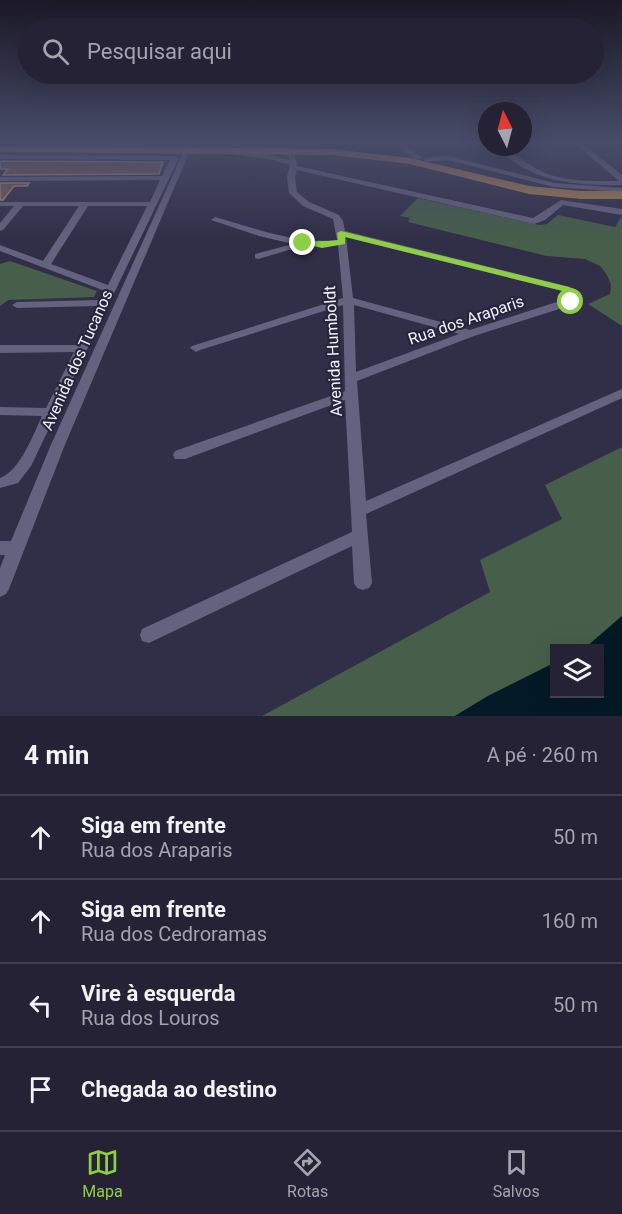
<!DOCTYPE html>
<html lang="pt">
<meta charset="utf-8">
<style>
:root{--surface:#252235;--page:#312f41;--text:#f1f3f6;--muted:#a3a4ad;--line:#423f50;--accent:#8dce44}
body{margin:0;font-family:Roboto,sans-serif;background:var(--page);color:var(--text)}
.controls{position:absolute;right:18px;bottom:18px;display:grid;overflow:hidden;border-radius:0px;box-shadow:0 6px 24px #0002}
.controls button{width:54px;height:54px;display:grid;place-items:center;padding:0;border:0;border-bottom:2px solid var(--line);background:var(--surface);color:var(--text);font:30px sans-serif}
.compass{position:absolute;left:478px;top:102px;width:54px;height:54px;border-radius:50%;background:var(--surface);box-shadow:0 6px 24px #0002;rotate:354deg}
.stop{position:absolute;width:18px;height:18px;margin:-14px;border:4px solid #8dce44;border-radius:50%;background:#fff}
.stop.end{background:#8dce44;border-color:#fff;box-shadow:0 2px 6px #0008}
.list{margin:0;padding:0;list-style:none}
h2{display:flex;justify-content:space-between;align-items:center;height:78px;margin:0;padding:0 24px;font-size:26px}
h2 small{font-size:20px;font-weight:400;color:var(--muted)}
.list li{display:grid;grid-template-columns:39px 1fr auto;gap:18px;align-items:center;box-sizing:border-box;height:84px;padding:0 24px;border-top:2px solid var(--line)}
.list b{display:block;font-size:22px;white-space:nowrap}
.list p{margin:0;font-size:20px;white-space:nowrap;color:var(--muted)}
.list em{font-size:20px;font-style:normal;color:var(--muted)}
.icon{flex:none;width:33px;height:33px;fill:none;stroke:currentColor;stroke-width:2;stroke-linecap:round;stroke-linejoin:round}
.map{position:relative;flex:none;width:622px;height:716px;overflow:hidden}
.search{position:absolute;background:var(--surface);box-shadow:0 6px 24px #0002;left:18px;right:18px;top:18px;height:66px;display:flex;align-items:center;gap:15px;box-sizing:border-box;padding:0 21px;border-radius:33px;color:var(--muted);font-size:22px}
.sheet{height:414px;background:var(--surface)}
nav{display:flex;justify-content:space-around;align-items:center;box-sizing:border-box;height:84px;border-top:2px solid var(--line);background:var(--surface);font-size:16px;color:var(--muted)}
nav a{display:grid;justify-items:center;gap:3px}
nav .on{color:var(--accent)}
.map>svg:first-child{display:block}
.green{fill:#465e4a}
.water{fill:#031925}
.building{fill:#7b5b51;stroke:#b28f84;stroke-width:1.5}
.lines{fill:none;stroke-linecap:round;stroke-linejoin:round}
.service{stroke:#65627f;stroke-width:4}
.minor{fill:#65627f;fill-rule:evenodd}
.primary{fill:#af8052;fill-rule:evenodd}
.route{fill:#8dce44}
.labels{text-anchor:middle;dominant-baseline:central;stroke-width:4.5;stroke-linejoin:round;paint-order:stroke}
.street-label{font-size:16px;fill:#f1f0fd;stroke:#27243c}
</style>
<div class="map">
<svg width="622" height="716" viewBox="0 0 622 716">
<rect width="100%" height="100%" fill="#312e47"/>
<g class="green">
<path d="M418 198 539 225 547 224 558 215 615 227 622 216V326L588 304 610 294 611 285 607 275 600 266 585 259 547 256 408 222 410 218 400 216Z"/>
<path d="M10 261 97 291 94 297 8 300 0 306V264Z"/>
<path d="M622 447V616L585 648H554V663L488 696 455 716H262L490 592 480 560 562 519 545 485Z"/>
</g>
<path class="water" d="M622 616V716H455L488 696 554 663V694H600V648H585Z"/>
<g class="building">
<path d="M0 162 2 161 163 162 159 174 3 175 8 169H0Z"/>
<path d="M0 183H29L27 186H14L3 200H0Z"/>
</g>
<g class="lines">
<g class="service">
<path d="M187 141 189 146 196 141"/>
<path d="M426 160 448 158 554 185 622 190"/>
</g>
<g class="minor">
<path d="M240 141H248L238 147H234V145Z"/>
<path d="M391 141H399L423 158 416 160Z"/>
<path d="M572 141H579L622 175V185C575 186 530 182 496 147 508 147 530 167 545 173 568 182 595 181 619 181Z"/>
<path d="M189 144 192 146 64 447 9 589 6 594 0 597V568L5 555H0V541H11L50 447 186 146Z"/>
<path d="M290 144 293 146 297 166 533 218 561 200 622 209V215L563 205 545 220 534 224 297 170 295 177 297 192 309 202 339 215 343 221 345 231 570 287 578 291 583 298 575 304 474 336 357 381 366 501 622 389V398L366 514 372 583 369 588 363 590 357 588 354 583 352 546 149 643 142 641 140 635 142 629 352 532 345 400 185 459H175L173 455 175 451 345 391 343 305 200 350 196 352 190 348 192 346 343 298 338 245H306L258 259 255 258V254L293 244 259 236 211 220 215 217C255 228 295 244 337 240L333 219 303 206 289 193 287 177 290 165 273 160 223 153 219 151 223 149 274 156 289 160 287 146ZM346 237 562 291 572 297 470 330 353 298ZM354 305 459 334 356 372Z"/>
<path d="M0 155 175 156 179 158 31 466 18 483 0 488V478C20 471 33 435 42 416L0 415V407L46 408 74 352 0 353V345H78L97 306 17 308 12 305 17 302 100 300 105 291 0 251V245L43 261 79 206H23L3 230 0 231V223L14 206H0V202H150L160 180 0 181V177L162 176 170 160 2 159H0ZM88 206H147L108 285 51 264Z"/>
</g>
<path class="primary" d="M0 146 332 149 410 158 529 186 581 191H622V199H581L529 194 410 164 332 155 0 152Z"/>
</g>
<linearGradient id="sky" x2="0" y2="1"><stop stop-color="#1b1927"/><stop offset="0.59" stop-color="#484c69"/><stop offset="1" stop-color="#484c69" stop-opacity="0"/></linearGradient>
<rect width="622" height="241" fill="url(#sky)"/>
<path class="route" d="M341 231 569 287 577 291 582 298 574 304H568V300L573 297 563 291 345 237V244L322 248 300 243C307 240 327 242 338 240L337 233Z"/>
<g class="labels">
<g class="street-label">
<text transform="translate(466 320) rotate(-19)">Rua dos Araparis</text>
<text transform="translate(333 351) rotate(-93)">Avenida Humboldt</text>
<text transform="translate(77 360) rotate(-66)">Avenida dos Tucanos</text>
</g>
</g>
</svg>
<div class="controls">
<button><svg class="icon" aria-label="layers" viewBox="0 0 24 24"><path d="M12 4l9 5-9 5-9-5zM3 14l9 5 9-5"/></svg></button>
</div>
<svg class="compass" viewBox="-18 -18 36 36"><path d="M0-13l5 13h-10z" fill="#e53935"/><path d="M0 13l5-13h-10z" fill="#a3a4ad"/></svg>
<div class="stop" style="left:571px;top:302px"></div>
<div class="stop end" style="left:303px;top:243px"></div>
<div class="search"><svg class="icon" aria-label="search" viewBox="0 0 24 24"><circle cx="10" cy="10" r="6"/><path d="M15 15l6 6"/></svg>Pesquisar aqui</div>
</div>
<section class="sheet">
<h2>4 min<small>A pé · 260 m</small></h2>
<ul class="list">
<li><svg class="icon" aria-label="ahead" viewBox="0 0 24 24"><path d="M12 20V5M6 11l6-6 6 6"/></svg><div><b>Siga em frente</b><p>Rua dos Araparis</p></div><em>50 m</em></li>
<li><svg class="icon" aria-label="ahead" viewBox="0 0 24 24"><path d="M12 20V5M6 11l6-6 6 6"/></svg><div><b>Siga em frente</b><p>Rua dos Cedroramas</p></div><em>160 m</em></li>
<li><svg class="icon" aria-label="left" viewBox="0 0 24 24"><path d="M17 20v-9H6M10 6l-5 5 5 5"/></svg><div><b>Vire à esquerda</b><p>Rua dos Louros</p></div><em>50 m</em></li>
<li><svg class="icon" aria-label="arrive" viewBox="0 0 24 24"><path d="M6 21V4h12l-3 4 3 4H6"/></svg><div><b>Chegada ao destino</b></div></li>
</ul>
</section>
<nav>
<a class="on"><svg class="icon" aria-label="map" viewBox="0 0 24 24"><path d="M3 6l6-2 6 2 6-2v14l-6 2-6-2-6 2zM9 4v14M15 6v14"/></svg>Mapa</a>
<a><svg class="icon" aria-label="directions" viewBox="0 0 24 24"><path d="M12 3l9 9-9 9-9-9zM9 14v-3h6M13 9l2 2-2 2"/></svg>Rotas</a>
<a><svg class="icon" aria-label="saved" viewBox="0 0 24 24"><path d="M7 4h10v16l-5-4-5 4z"/></svg>Salvos</a>
</nav>
